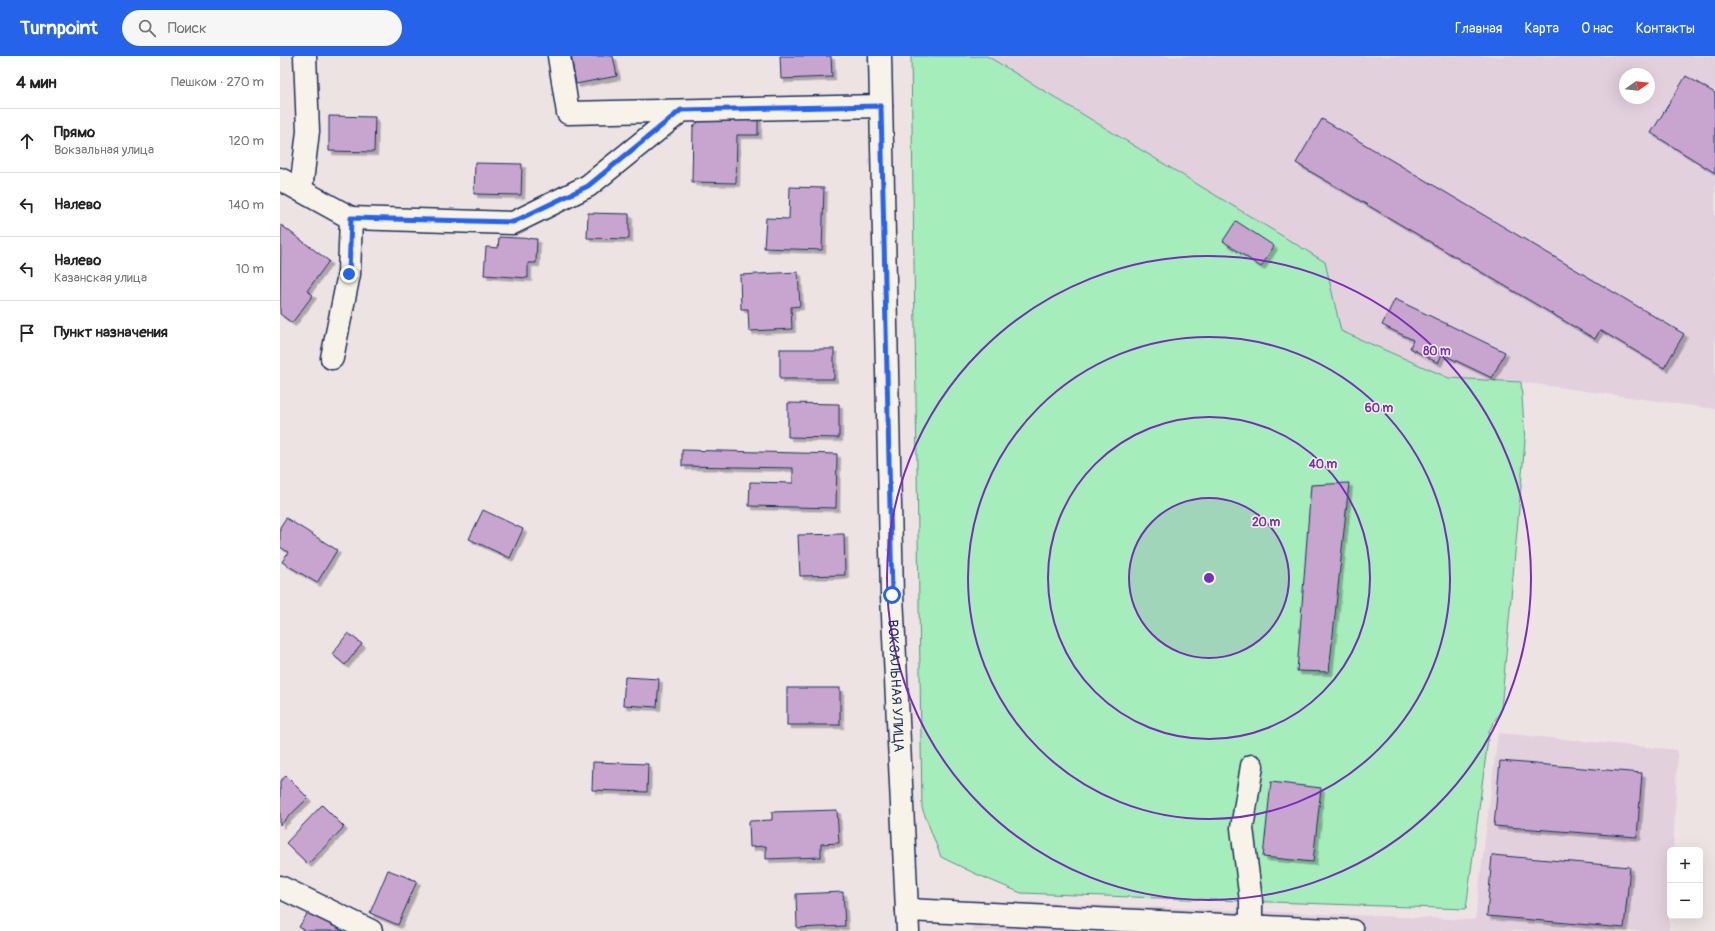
<!DOCTYPE html>
<html lang="ru">
<meta charset="utf-8">
<style>
:root{--surface:#fff;--page:#f6f6f6;--text:#222;--muted:#767676;--line:#e0e0e0;--accent:#2563eb}
body{margin:0;font-family:Pangolin,sans-serif;background:var(--page);color:var(--text)}
.controls{position:absolute;right:12px;bottom:12px;display:grid;overflow:hidden;border-radius:6px;box-shadow:0 4px 16px #0002}
.controls button{width:36px;height:36px;display:grid;place-items:center;padding:0;border:0;border-bottom:1px solid var(--line);background:var(--surface);color:var(--text);font:20px sans-serif}
.compass{position:absolute;left:1339px;top:12px;width:36px;height:36px;border-radius:50%;background:var(--surface);box-shadow:0 4px 16px #0002;rotate:76deg}
.stop{position:absolute;width:12px;height:12px;margin:-9px;border:3px solid #2563eb;border-radius:50%;background:#fff}
.stop.end{background:#2563eb;border-color:#fff;box-shadow:0 1px 4px #0008}
.list{margin:0;padding:0;list-style:none}
h2{display:flex;justify-content:space-between;align-items:center;height:52px;margin:0;padding:0 16px;font-size:17px}
h2 small{font-size:13px;font-weight:400;color:var(--muted)}
.list li{display:grid;grid-template-columns:26px 1fr auto;gap:12px;align-items:center;box-sizing:border-box;height:64px;padding:0 16px;border-top:1px solid var(--line)}
.list b{display:block;font-size:15px;white-space:nowrap}
.list p{margin:0;font-size:13px;white-space:nowrap;color:var(--muted)}
.list em{font-size:13px;font-style:normal;color:var(--muted)}
.icon{flex:none;width:22px;height:22px;fill:none;stroke:currentColor;stroke-width:2;stroke-linecap:round;stroke-linejoin:round}
.map{position:relative;flex:none;width:1435px;height:875px;overflow:hidden}
header{display:flex;align-items:center;gap:24px;box-sizing:border-box;height:56px;padding:0 20px;background:var(--accent);color:#fff}
header strong{font-size:19px}
nav{display:flex;gap:22px;margin-inline-start:auto;font-size:14px}
.search{width:280px;height:36px;background:var(--page);display:flex;align-items:center;gap:10px;box-sizing:border-box;padding:0 14px;border-radius:22px;color:var(--muted);font-size:15px}
main{display:flex}
aside{flex:1;background:var(--surface)}
.map>svg:first-child{display:block}
.built{fill:#e2d0dd;fill-rule:evenodd}
.green{fill:#a5edba;stroke:#608e8c}
.building{fill:#c7a5cf;stroke:#1b2f5e;filter:url(#shadow)}
.lines{fill:none;stroke-linecap:round;stroke-linejoin:round}
.minor-casing{stroke:#1b2f5e;stroke-width:25}
.minor{stroke:#f7f3e8;stroke-width:22}
.route{stroke:#2563eb;stroke-width:5}
.ring{fill:none;stroke:#7b2cbf;stroke-width:2}
.labels{text-anchor:middle;dominant-baseline:central;stroke-width:3;stroke-linejoin:round;paint-order:stroke}
.street-label{font-size:14px;fill:#1b2f5e;stroke:#f7f3e8}
.centre{fill:#7b2cbf;stroke:#f7f3e8;stroke-width:2}
.ring-label{font-size:12px;text-anchor:middle;font-weight:bold;fill:#7b2cbf;stroke:#f7f3e8;stroke-width:3;stroke-linejoin:round;paint-order:stroke}
</style>
<header>
<strong>Turnpoint</strong>
<div class="search"><svg class="icon" aria-label="search" viewBox="0 0 24 24"><circle cx="10" cy="10" r="6"/><path d="M15 15l6 6"/></svg>Поиск</div>
<nav><a>Главная</a><a>Карта</a><a>О нас</a><a>Контакты</a></nav>
</header>
<main>
<aside>
<h2>4 мин<small>Пешком · 270 m</small></h2>
<ul class="list">
<li><svg class="icon" aria-label="ahead" viewBox="0 0 24 24"><path d="M12 20V5M6 11l6-6 6 6"/></svg><div><b>Прямо</b><p>Вокзальная улица</p></div><em>120 m</em></li>
<li><svg class="icon" aria-label="left" viewBox="0 0 24 24"><path d="M17 20v-9H6M10 6l-5 5 5 5"/></svg><div><b>Налево</b></div><em>140 m</em></li>
<li><svg class="icon" aria-label="left" viewBox="0 0 24 24"><path d="M17 20v-9H6M10 6l-5 5 5 5"/></svg><div><b>Налево</b><p>Казанская улица</p></div><em>10 m</em></li>
<li><svg class="icon" aria-label="arrive" viewBox="0 0 24 24"><path d="M6 21V4h12l-3 4 3 4H6"/></svg><div><b>Пункт назначения</b></div></li>
</ul>
</aside>
<div class="map">
<svg width="1435" height="875" viewBox="0 0 1435 875">
<defs>
<filter id="shadow"><feDropShadow dx="3.5" dy="3.5" stdDeviation="0" flood-color="#0004"/></filter>
</defs>
<rect width="100%" height="100%" fill="#ede3e3"/>
<filter id="ink" filterUnits="userSpaceOnUse"><feTurbulence type="fractalNoise" baseFrequency=".025" numOctaves="2"/><feDisplacementMap in="SourceGraphic" scale="8" xChannelSelector="R" yChannelSelector="G"/><feConvolveMatrix kernelMatrix="1 2 1 2 8 2 1 2 1" color-interpolation-filters="sRGB"/></filter>
<g filter="url(#ink)">
<g class="built">
<path d="M707 0H1435V353L1241 326 1169 322 1061 275 1045 206ZM1345 18H1369V42H1345Z"/>
<path d="M1218 677 1398 694 1393 794H1390L1389 875H693L694 844 1195 864Z"/>
</g>
<path class="green" d="M631 0H707L1045 206 1061 275 1169 322 1241 326 1245 385 1221 654 1209 675 1186 853 741 837 696 818 661 801 642 752Z"/>
<g class="building">
<path d="M291 0H333L337 20 296 28Z"/>
<path d="M500 0H551L552 21 501 23Z"/>
<path d="M1406 20 1435 37V117L1371 77Z"/>
<path d="M426 59 478 60V79H457L456 127 412 126 413 71Z"/>
<path d="M49 60 95 61 94 96 49 95Z"/>
<path d="M1042 63 1404 278 1384 312 1320 274 1315 283 1016 107Z"/>
<path d="M195 107 242 108 241 139 194 138Z"/>
<path d="M510 131 544 132 542 194 484 192 486 162 509 163Z"/>
<path d="M308 157 349 158V183L307 182Z"/>
<path d="M956 165 994 190 981 211 943 185Z"/>
<path d="M1 169 49 205 27 235 33 239 12 267 0 258Z"/>
<path d="M219 181 257 183 256 207H248V222L204 219 206 191 218 192Z"/>
<path d="M518 216 520 250 511 251 512 273 469 275 468 253H461L460 219Z"/>
<path d="M1115 243 1225 296 1212 322 1162 298 1158 307 1130 292 1133 284 1102 269Z"/>
<rect x="500" y="293" width="54" height="30"/>
<path d="M508 347 559 348V382L508 381Z"/>
<path d="M402 394 557 398 556 452 469 450 470 426 513 427V412L402 410Z"/>
<path d="M1069 427 1049 616 1017 615 1031 429Z"/>
<path d="M203 454 243 473 230 502 189 483Z"/>
<path d="M6 462 57 494 37 527 2 506 8 496 0 491V471Z"/>
<path d="M564 478 565 519 520 520 518 479Z"/>
<path d="M68 577 82 588 65 609 52 598Z"/>
<path d="M345 621 379 623 377 651 343 649Z"/>
<rect x="507" y="632" width="53" height="37"/>
<path d="M1220 705 1362 717 1357 781 1214 770Z"/>
<path d="M313 706 368 708 367 736 312 734Z"/>
<path d="M6 720 28 742 0 769V725Z"/>
<path d="M991 726 1041 732 1033 806 983 801Z"/>
<path d="M42 749 64 771 28 808 6 787Z"/>
<path d="M557 754 559 787 541 788V801L486 803V790L470 791 469 765 492 764V756Z"/>
<path d="M1212 799 1350 811 1344 872 1207 860Z"/>
<path d="M108 814 137 825 118 869 90 857Z"/>
<path d="M563 836 565 870 517 872 516 838Z"/>
<path d="M32 850 72 875H26L19 871Z"/>
</g>
<g class="lines">
<g class="minor-casing">
<g id="minor">
<path d="M279 0 288 57 601 50"/>
<path id="s1" d="M600 0 612 539 628 875"/>
<path d="M0 123 71 162 69 218 52 302"/>
<path d="M21 134 28 75 25 0"/>
<path d="M71 162 233 167 308 130 401 55"/>
<path d="M0 831 91 875"/>
<path d="M627 854 1072 875"/>
<path d="M971 870V845L962 772 972 710"/>
</g>
</g>
<use href="#minor" class="minor"/>
</g>
</g>
<g class="lines" filter="url(#ink)">
<path class="route" d="M69 218 71 162 233 166 308 130 401 54 601 50 612 539"/>
</g>
<circle cx="929" cy="522" r="80" fill="#7b2cbf" fill-opacity=".12"/>
<g class="ring">
<circle cx="929" cy="522" r="80"/>
<circle cx="929" cy="522" r="161"/>
<circle cx="929" cy="522" r="241"/>
<circle cx="929" cy="522" r="322"/>
</g>
<g class="labels">
<g class="street-label">
<text stroke="none"><textPath href="#s1" startOffset="630">ВОКЗАЛЬНАЯ УЛИЦА</textPath></text>
</g>
</g>
<circle cx="929" cy="522" r="6" class="centre"/>
<g class="ring-label">
<text x="1157" y="299">80 m</text>
<text x="1099" y="356">60 m</text>
<text x="1043" y="412">40 m</text>
<text x="986" y="470">20 m</text>
</g>
</svg>
<div class="controls">
<button>+</button>
<button>−</button>
</div>
<svg class="compass" viewBox="-18 -18 36 36"><path d="M0-13l5 13h-10z" fill="#e53935"/><path d="M0 13l5-13h-10z" fill="#767676"/></svg>
<div class="stop" style="left:612px;top:539px"></div>
<div class="stop end" style="left:69px;top:218px"></div>
</div>
</main>
